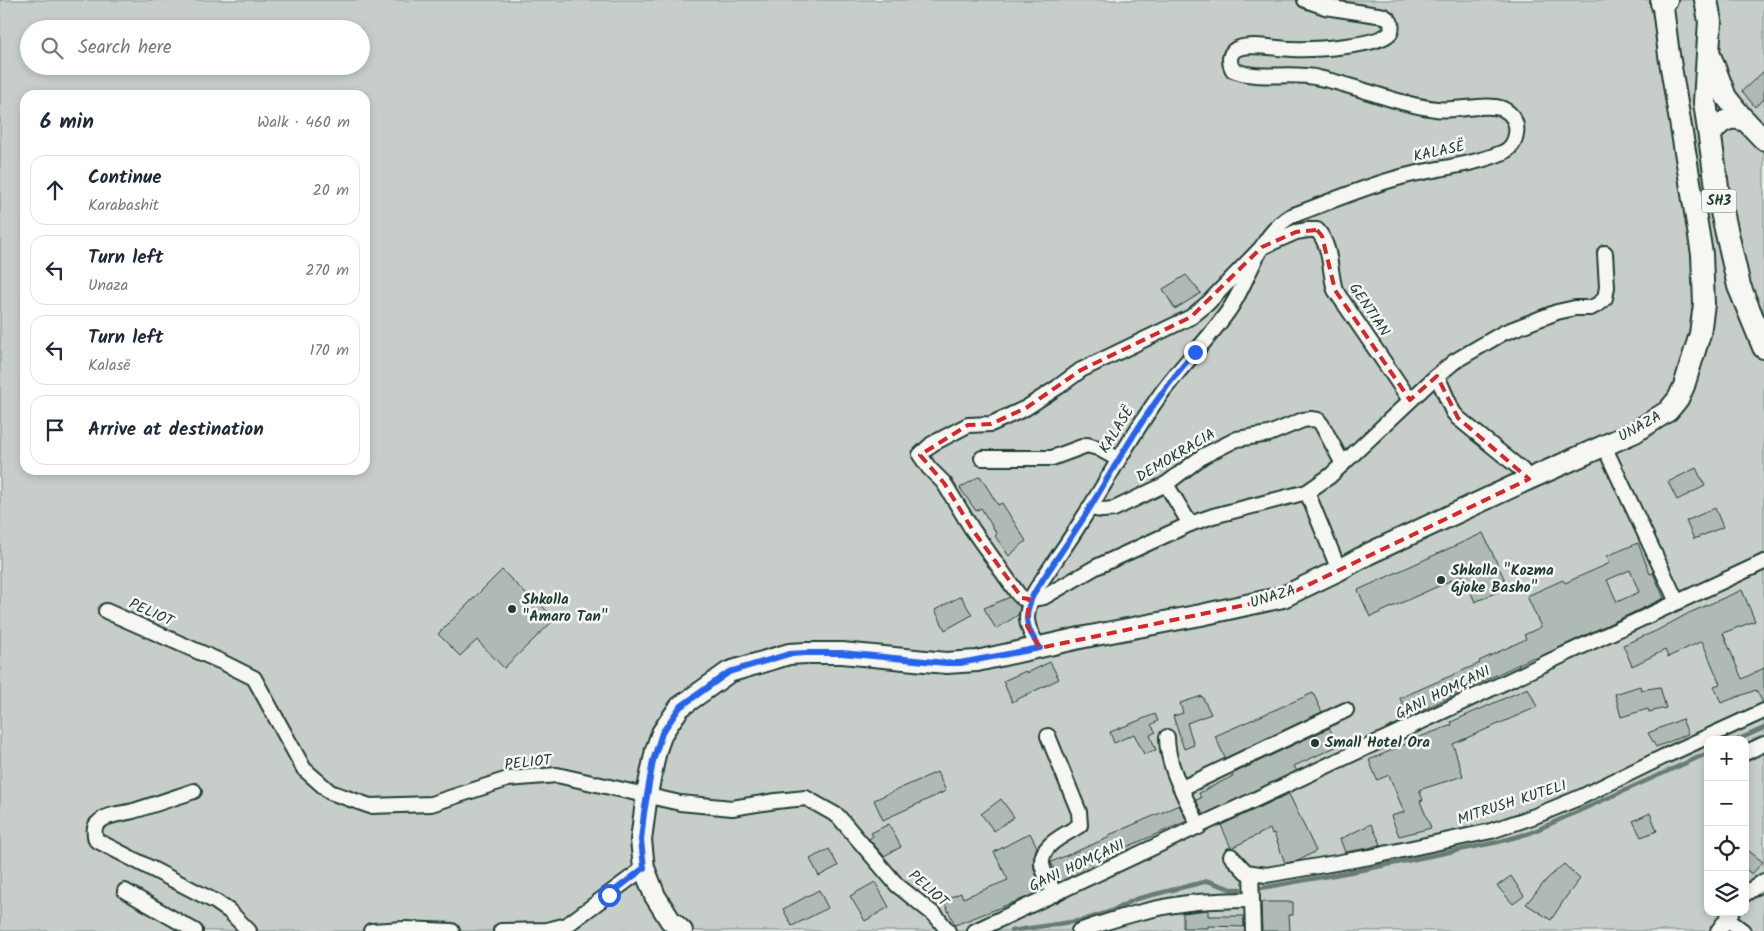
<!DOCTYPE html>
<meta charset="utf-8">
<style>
:root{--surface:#fff;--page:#f6f6f7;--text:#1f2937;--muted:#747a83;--line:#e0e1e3}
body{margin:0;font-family:Kalam,sans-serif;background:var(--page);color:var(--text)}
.controls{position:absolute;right:15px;bottom:15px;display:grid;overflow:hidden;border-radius:10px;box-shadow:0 2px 8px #0003}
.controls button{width:45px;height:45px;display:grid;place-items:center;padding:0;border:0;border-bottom:1px solid var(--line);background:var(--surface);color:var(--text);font:25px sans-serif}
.stop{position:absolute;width:15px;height:15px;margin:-11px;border:4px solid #2563eb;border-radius:50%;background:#fff}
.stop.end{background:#2563eb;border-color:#fff;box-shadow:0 1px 5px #0008}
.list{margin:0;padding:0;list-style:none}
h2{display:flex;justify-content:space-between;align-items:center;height:65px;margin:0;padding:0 20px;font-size:21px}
h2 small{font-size:16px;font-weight:400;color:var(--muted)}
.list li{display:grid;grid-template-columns:32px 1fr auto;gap:15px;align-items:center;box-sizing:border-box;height:70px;margin:0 10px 10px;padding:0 10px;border:1px solid var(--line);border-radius:15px}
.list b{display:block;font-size:19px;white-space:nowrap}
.list p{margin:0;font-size:16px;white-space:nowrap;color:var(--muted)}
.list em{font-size:16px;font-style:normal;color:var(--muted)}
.icon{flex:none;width:28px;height:28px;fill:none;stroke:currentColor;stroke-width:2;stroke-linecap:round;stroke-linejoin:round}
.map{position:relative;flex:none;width:1764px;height:931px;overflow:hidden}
.search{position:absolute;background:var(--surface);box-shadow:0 2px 8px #0003;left:20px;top:20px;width:350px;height:55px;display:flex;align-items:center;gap:12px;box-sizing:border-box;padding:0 18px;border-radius:28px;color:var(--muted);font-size:19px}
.panel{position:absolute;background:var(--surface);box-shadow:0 2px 8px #0003;left:20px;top:90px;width:350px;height:385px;border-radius:15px}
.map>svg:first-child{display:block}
.green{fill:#c7cec9;stroke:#73867e;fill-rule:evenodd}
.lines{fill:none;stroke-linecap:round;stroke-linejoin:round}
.stream{stroke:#687c75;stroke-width:4.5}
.building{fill:#b0bab5;stroke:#1f3d34;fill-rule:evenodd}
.street-casing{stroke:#1f3d34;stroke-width:18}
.secondary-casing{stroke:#1f3d34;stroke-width:24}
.primary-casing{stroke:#1f3d34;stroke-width:26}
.street{stroke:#f6f6f2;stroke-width:14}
.secondary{stroke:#f6f6f2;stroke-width:20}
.primary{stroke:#f6f6f2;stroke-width:22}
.route{stroke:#2563eb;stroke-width:6}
.marked{fill:none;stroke:#d62828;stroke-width:4;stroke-dasharray:10 6;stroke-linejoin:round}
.poi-dot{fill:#1f3d34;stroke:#f6f6f2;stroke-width:2}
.labels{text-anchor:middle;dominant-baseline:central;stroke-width:5;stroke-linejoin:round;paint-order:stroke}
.shield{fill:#f6f6f2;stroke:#60746d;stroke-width:1}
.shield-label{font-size:14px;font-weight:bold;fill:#1f3d34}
.street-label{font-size:15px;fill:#1f3d34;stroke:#f6f6f2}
.poi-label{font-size:15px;font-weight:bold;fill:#1f3d34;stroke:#f6f6f2;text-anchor:start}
</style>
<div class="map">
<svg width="1764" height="931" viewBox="0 0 1764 931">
<rect width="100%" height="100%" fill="#e9ebe7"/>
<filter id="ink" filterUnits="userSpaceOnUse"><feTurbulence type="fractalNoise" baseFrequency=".02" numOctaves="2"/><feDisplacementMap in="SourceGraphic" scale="10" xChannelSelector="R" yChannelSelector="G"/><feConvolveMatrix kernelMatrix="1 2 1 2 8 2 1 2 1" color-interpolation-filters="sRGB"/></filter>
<g filter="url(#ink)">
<path class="green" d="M0 0H1764V931H0ZM29 29H361V66H29ZM25 95H365V470H25ZM1708 740H1745V912H1708Z"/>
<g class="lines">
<g class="stream">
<path d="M1737 740 1764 728"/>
<path d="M1256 889 1367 869 1498 842 1530 833 1708 753"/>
<path d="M1011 931 1084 920 1109 912 1136 899 1208 881 1231 889H1240"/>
</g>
</g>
<g class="building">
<path d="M1764 71V99L1755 107 1742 91Z"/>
<path d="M1186 275 1201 293 1175 309 1163 289Z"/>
<path d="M1696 468 1705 486 1677 500 1668 482Z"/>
<path d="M980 476 998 505 1002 503 1026 541 1009 556 995 536 997 534 981 508 976 511 960 488Z"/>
<path d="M1715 508 1723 527 1694 539 1686 521Z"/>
<path d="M1483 533 1508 587 1475 602 1463 575 1370 617 1358 590Z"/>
<path d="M1638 543 1650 574 1653 573 1664 598 1535 659 1534 657 1408 717 1400 698 1480 663 1479 661 1526 639 1524 635 1541 627 1527 596 1563 580 1565 583 1610 563 1607 556ZM1630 570 1639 592 1617 602 1607 580Z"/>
<path d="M502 570 529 597 531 595 555 619 504 668 477 640 460 656 438 634Z"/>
<path d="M1742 590 1755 621 1723 633 1742 679 1764 668V702L1763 703 1756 690 1721 703 1714 686 1720 684 1702 641 1668 657 1665 650 1632 666 1623 645 1656 631 1689 613Z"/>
<path d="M961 596 972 615 945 630 935 610Z"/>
<path d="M1010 597 1020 607 1018 615 996 629 984 608Z"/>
<path d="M1050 662 1059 679 1012 702 1003 681 1026 671 1027 673Z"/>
<path d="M1640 686 1641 690 1660 687 1666 708 1649 712 1648 709 1621 717 1615 694Z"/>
<path d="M1528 688 1537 707 1453 744 1463 776 1419 790 1423 800 1420 801 1431 828 1399 836 1391 816 1404 812 1389 775 1377 780 1369 760 1406 744V742L1452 725 1451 722Z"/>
<path d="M1313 693 1322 712 1225 758 1215 736Z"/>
<path d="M1202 696 1211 714 1187 723 1194 745 1184 749 1173 716 1183 713 1180 703Z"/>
<path d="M1155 714 1158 721 1151 725 1156 732 1150 735 1156 750 1144 754 1134 734 1114 743 1110 732Z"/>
<path d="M1682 719 1688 734 1656 747 1648 733Z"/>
<path d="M1329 728 1340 745 1294 766 1297 771 1203 815 1196 800 1201 798 1199 793 1233 776 1232 774Z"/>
<path d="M937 772 946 791 883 820 874 800Z"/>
<path d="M1289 794 1316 851 1298 861 1285 863 1274 833 1272 834 1270 829 1231 848 1221 825Z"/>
<path d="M1001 799 1014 817 994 831 981 814Z"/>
<path d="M1179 805 1187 821 1106 856 1107 860 1059 882 1051 862 1110 837 1109 835Z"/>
<path d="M1650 813 1657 831 1641 837 1633 821Z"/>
<path d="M889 824 901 847 884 856 869 839 873 836 871 833Z"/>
<path d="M1371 824 1381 844 1369 848 1345 852 1340 839Z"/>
<path d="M1030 833 1037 847 1034 856V869L1043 890 1020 900 955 925 943 900 961 893 963 898 1008 880 994 852Z"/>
<path d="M1745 848 1763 862 1752 874 1745 869Z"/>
<path d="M829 849 838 866 819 876 810 859Z"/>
<path d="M1564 864 1580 879 1566 897 1551 920 1526 904 1547 879Z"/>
<path d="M1511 876 1524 896 1513 904 1497 886Z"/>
<path d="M875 882 889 907 865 921 850 896Z"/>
<path d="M819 890 828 908 792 926 783 909Z"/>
<path d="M1261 902H1293V915H1289L1290 931H1262Z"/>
<path d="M1208 910V916H1244V927L1208 926V928H1183V913Z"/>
</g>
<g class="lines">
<g class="street-casing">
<g id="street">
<path d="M1437 376 1453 412 1458 418 1522 470 1529 479"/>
<path d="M1410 400 1335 290C1329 270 1332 247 1317 230H1308L1296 232 1262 247 1208 303 1191 317 1081 370 1058 387 1026 408 991 424 968 425 932 444 920 455 929 468 944 483 972 529 1018 594 1022 598 1031 599 1044 597 1096 567 1190 524 1213 516 1307 492 1330 476 1431 381 1455 361 1503 333 1557 312 1575 308H1591L1600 303 1605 298 1607 287 1605 253"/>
<path d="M1604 446 1677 602"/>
<path d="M982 458H1052L1087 445 1098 448 1118 459"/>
<path d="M1166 484 1190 524"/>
<path d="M1307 492 1339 570"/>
<path d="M1089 508 1103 510 1114 509 1166 484 1203 456 1237 439 1269 434 1303 420 1311 419 1318 420 1322 425 1343 464"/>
<path d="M106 611 222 662 254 678 304 769 330 792 370 806 431 804 508 779 557 775 680 803 732 808 776 801 806 798 838 816 897 885 936 916 948 931"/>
<path d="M1040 648C1025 627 1023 616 1034 593 1049 568 1067 545 1082 520 1108 480 1130 437 1158 398 1180 366 1210 339 1231 307 1251 276 1258 236 1291 216 1327 203 1363 187 1401 177 1435 168 1471 166 1504 152 1511 148 1515 142 1516 134 1518 124 1513 114 1503 109 1488 102 1455 112 1436 109 1395 104 1358 86 1319 78 1290 71 1260 81 1233 70 1228 61 1229 51 1239 48 1253 43 1277 49 1292 49 1309 50 1386 46 1391 31 1393 23 1390 20 1384 16L1325 7 1305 0"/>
<path d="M1048 736 1079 812 1080 825C1066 835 1040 844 1042 864 1043 873 1051 885 1055 894"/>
<path d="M1167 737C1167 768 1187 799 1199 827"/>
<path d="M1745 753 1764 744"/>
<path d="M1182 788 1346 710"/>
<path d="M194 791C173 798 153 805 133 811 122 814 107 814 99 822 93 826 94 833 96 840L216 902 229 911 249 931"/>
<path d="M1231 856 1246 872 1266 875 1370 857 1491 831 1535 816 1581 797 1663 757 1764 711"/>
<path d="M1251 873 1253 931"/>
<path d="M125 891 195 931"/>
<path d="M1745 894 1764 881"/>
<path d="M1727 919 1743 931"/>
<path d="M371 931 405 929 452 931"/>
<path d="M501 931 547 930 567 925 644 868"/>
<path d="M975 931C1238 809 1500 683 1764 562"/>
<path d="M1079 931C1117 918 1156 906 1197 902 1215 901 1233 900 1251 900"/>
<path d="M1718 931 1732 912"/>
</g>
</g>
<g class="secondary-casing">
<g id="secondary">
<path d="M1709 52 1726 97 1742 117 1764 140"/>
<path d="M1710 137C1718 122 1730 114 1747 122"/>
<path d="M682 931 670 920 655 896 644 868 641 840 647 794 656 750 662 733 670 721 680 707 729 672 789 654 806 653H842L946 663 977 661 1080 638 1201 615 1283 597 1339 570 1368 554 1529 479 1635 432 1668 411 1678 399 1684 386 1700 334 1704 304 1702 254 1669 55 1662 0"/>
</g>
</g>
<g class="primary-casing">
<g id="primary">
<path d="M1706 0 1710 21 1705 102 1718 194 1739 286 1764 347"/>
<path d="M1662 3 1666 0"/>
</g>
</g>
<use href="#street" class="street"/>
<use href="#secondary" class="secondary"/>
<use href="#primary" class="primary"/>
</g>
</g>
<g class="lines" filter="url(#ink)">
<path class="route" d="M609 895 644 868 641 840 644 813 653 761 662 733 680 707 729 672 789 654 806 653H842L946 663H960L1040 648C1025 627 1023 616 1034 593 1050 568 1067 544 1083 519 1119 460 1148 405 1195 352"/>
</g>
<path class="marked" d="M1317 230 1322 236 1335 290 1410 400 1437 376 1458 418 1529 479 1283 597 1040 648 1027 626 1029 599 1022 598 972 529 944 483 920 455 968 425 991 424 1026 408 1081 370 1191 317 1262 247 1296 232Z"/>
<g class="poi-dot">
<circle cx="1441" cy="580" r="5"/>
<circle cx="512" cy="609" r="5"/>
<circle cx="1315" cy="743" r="5"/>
</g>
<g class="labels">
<rect class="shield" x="1701.5" y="189.5" width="35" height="23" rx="4"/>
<g class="shield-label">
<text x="1719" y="201">SH3</text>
</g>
<g class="street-label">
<text transform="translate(1439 152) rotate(-12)">KALASË</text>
<text transform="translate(1369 310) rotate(56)">GENTIAN</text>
<text transform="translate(1640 427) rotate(-29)">UNAZA</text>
<text transform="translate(1117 430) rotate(-58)">KALASË</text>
<text transform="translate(1176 456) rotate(-31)">DEMOKRACIA</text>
<text transform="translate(1273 597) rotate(-17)">UNAZA</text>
<text transform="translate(151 613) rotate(24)">PELIOT</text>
<text transform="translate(1443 693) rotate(-26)">GANI HOMÇANI</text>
<text transform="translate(528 763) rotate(-6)">PELIOT</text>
<text transform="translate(1512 803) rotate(-18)">MITRUSH KUTELI</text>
<text transform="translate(1077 866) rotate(-25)">GANI HOMÇANI</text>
<text transform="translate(928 889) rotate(41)">PELIOT</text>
</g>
<g class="poi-label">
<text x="1451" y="571">Shkolla "Kozma<tspan x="1451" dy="17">Gjoke Basho"</tspan></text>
<text x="522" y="600">Shkolla<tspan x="522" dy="17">"Amaro Tan"</tspan></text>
<text x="1325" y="743">Small Hotel Ora</text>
</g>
</g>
</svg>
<div class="controls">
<button>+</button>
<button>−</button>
<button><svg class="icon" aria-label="locate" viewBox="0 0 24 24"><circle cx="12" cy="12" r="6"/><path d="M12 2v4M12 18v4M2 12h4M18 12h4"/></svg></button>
<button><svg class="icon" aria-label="layers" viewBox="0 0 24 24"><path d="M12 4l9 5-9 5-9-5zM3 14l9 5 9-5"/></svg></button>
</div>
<div class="stop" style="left:609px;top:895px"></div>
<div class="stop end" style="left:1195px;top:352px"></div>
<div class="search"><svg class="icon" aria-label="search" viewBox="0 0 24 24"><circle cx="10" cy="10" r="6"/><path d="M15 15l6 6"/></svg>Search here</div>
<section class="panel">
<h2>6 min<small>Walk · 460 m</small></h2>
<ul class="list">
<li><svg class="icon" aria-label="ahead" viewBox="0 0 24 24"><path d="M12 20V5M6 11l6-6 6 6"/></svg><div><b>Continue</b><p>Karabashit</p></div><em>20 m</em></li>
<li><svg class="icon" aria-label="left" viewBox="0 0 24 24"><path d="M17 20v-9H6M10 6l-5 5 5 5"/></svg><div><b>Turn left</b><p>Unaza</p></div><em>270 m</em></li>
<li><svg class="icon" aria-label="left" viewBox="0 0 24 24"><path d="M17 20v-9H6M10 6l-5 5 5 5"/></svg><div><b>Turn left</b><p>Kalasë</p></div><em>170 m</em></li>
<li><svg class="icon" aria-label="arrive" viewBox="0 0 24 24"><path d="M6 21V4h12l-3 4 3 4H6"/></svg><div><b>Arrive at destination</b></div></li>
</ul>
</section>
</div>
